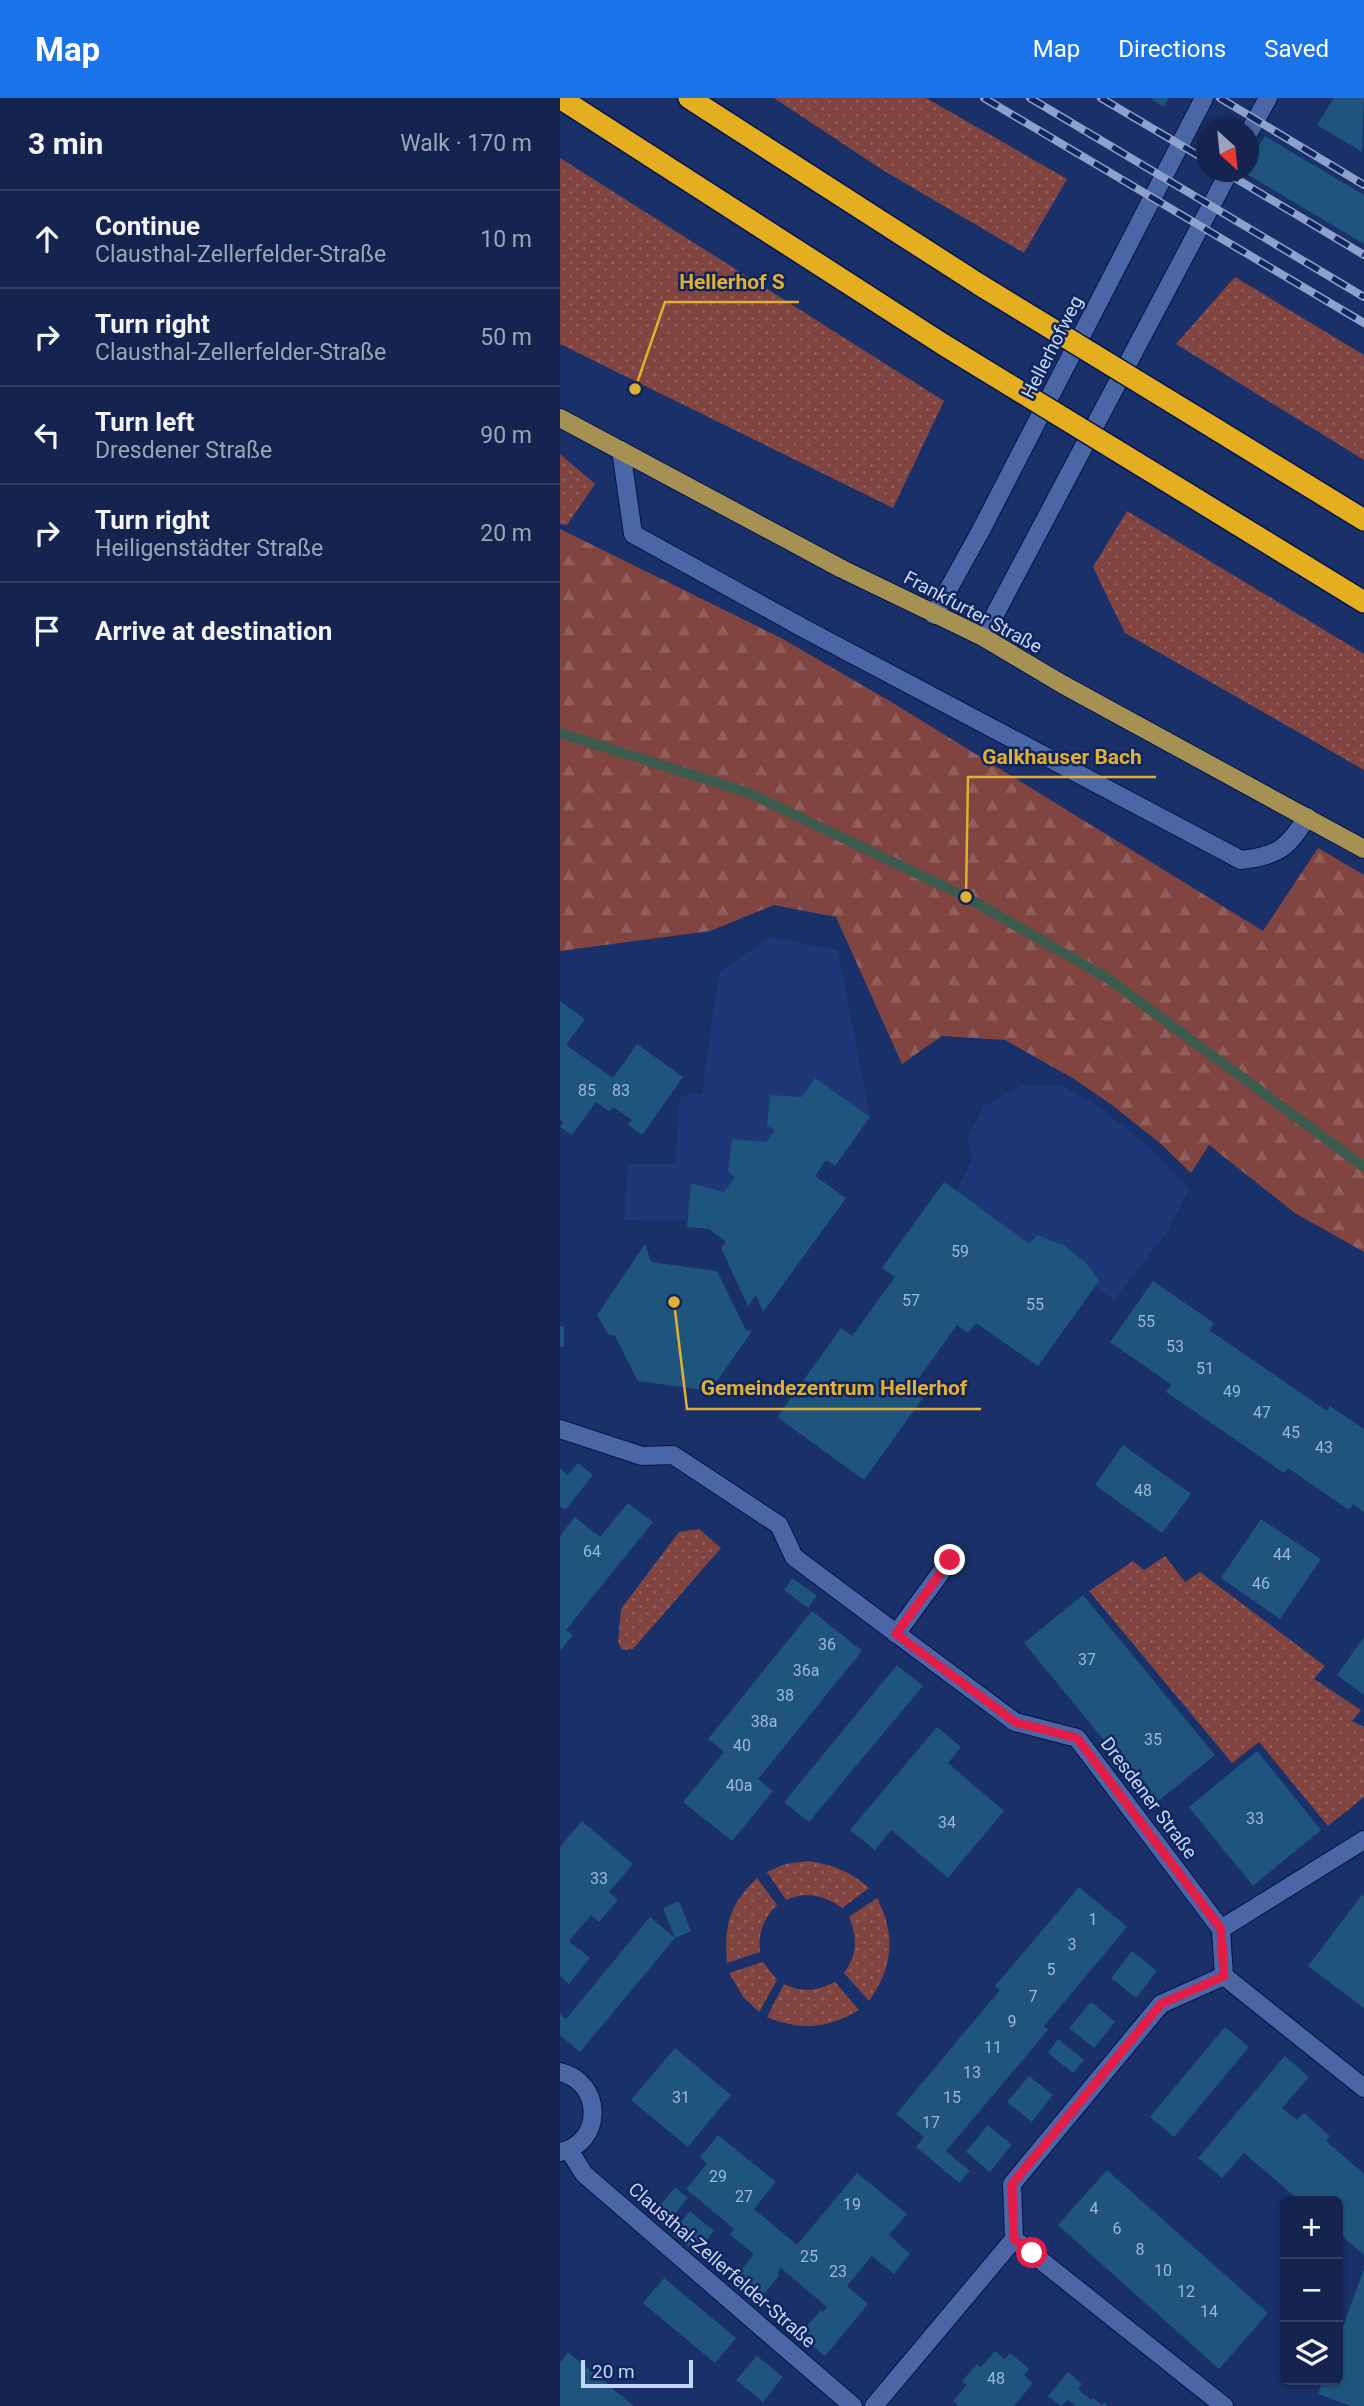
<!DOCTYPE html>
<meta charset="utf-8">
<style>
:root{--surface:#14244f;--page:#1d2c56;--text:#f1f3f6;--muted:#9da4b7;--line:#334166;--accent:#1a73e8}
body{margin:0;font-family:Roboto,sans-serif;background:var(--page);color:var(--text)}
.controls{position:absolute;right:21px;bottom:21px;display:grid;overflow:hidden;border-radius:10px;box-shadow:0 2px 5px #0004}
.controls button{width:63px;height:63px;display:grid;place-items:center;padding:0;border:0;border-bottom:2px solid var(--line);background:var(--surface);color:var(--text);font:35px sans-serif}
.compass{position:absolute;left:636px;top:21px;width:63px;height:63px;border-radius:50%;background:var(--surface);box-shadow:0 2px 5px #0004;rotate:153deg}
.scale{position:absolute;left:21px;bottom:18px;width:112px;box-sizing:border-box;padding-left:7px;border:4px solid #c5d6f9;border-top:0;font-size:19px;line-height:24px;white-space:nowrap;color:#c5d6f9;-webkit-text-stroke:5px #11255d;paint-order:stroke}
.stop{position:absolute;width:21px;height:21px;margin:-16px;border:5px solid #e11d48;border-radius:50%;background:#fff}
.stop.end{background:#e11d48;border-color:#fff;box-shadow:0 2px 7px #0008}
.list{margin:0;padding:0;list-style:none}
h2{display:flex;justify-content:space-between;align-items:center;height:91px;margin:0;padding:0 28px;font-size:30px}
h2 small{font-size:23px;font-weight:400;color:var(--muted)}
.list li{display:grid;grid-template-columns:46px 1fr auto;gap:21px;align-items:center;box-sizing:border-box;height:98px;padding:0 28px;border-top:2px solid var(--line)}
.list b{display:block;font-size:26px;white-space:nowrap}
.list p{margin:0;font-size:23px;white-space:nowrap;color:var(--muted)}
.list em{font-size:23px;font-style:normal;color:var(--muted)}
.icon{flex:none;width:38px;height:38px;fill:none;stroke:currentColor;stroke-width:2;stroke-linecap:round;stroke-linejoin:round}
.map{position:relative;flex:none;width:804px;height:2308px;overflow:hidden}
header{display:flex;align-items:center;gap:42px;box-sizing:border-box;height:98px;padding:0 35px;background:var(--accent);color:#fff}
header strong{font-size:33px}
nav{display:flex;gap:38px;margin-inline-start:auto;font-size:24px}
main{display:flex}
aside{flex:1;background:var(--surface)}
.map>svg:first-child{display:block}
.built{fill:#1e3777}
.grass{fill:url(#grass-dots)}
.forest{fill:url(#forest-firs)}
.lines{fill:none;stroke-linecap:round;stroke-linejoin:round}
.stream{stroke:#3c5b4f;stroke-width:10}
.building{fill:#1f547c}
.service-casing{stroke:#05144c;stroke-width:20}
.minor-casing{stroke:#05144c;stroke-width:20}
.tertiary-casing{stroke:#05144c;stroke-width:20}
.primary-casing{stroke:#05144c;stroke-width:20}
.motorway-casing{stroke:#05144c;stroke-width:24}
.service{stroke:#4b66a4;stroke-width:18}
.minor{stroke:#4b66a4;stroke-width:18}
.tertiary{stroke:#4b66a4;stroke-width:18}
.primary{stroke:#a69154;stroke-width:18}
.motorway{stroke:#e3ae1f;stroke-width:21}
.rail-casing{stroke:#8ea1cb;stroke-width:8}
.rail{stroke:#11255d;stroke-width:5;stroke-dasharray:16;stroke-linecap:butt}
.motorway-bridge-casing{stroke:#05144c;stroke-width:24;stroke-linecap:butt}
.motorway-bridge{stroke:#e3ae1f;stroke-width:21}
.route{stroke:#e11d48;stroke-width:9}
.labels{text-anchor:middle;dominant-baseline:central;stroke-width:5;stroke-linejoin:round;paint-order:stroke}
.number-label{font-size:16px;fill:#9cb6da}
.street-label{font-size:19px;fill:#c5d6f9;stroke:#11255d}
.leader{fill:none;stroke:#e1af34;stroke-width:2.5}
.callout-dot{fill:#e1af34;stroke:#11255d;stroke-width:2.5}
.callout-label{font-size:21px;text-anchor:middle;font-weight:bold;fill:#e1af34;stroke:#11255d;stroke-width:5;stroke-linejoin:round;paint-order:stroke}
</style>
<header>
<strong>Map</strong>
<nav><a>Map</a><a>Directions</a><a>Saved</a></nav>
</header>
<main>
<aside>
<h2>3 min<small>Walk · 170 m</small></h2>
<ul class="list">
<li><svg class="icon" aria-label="ahead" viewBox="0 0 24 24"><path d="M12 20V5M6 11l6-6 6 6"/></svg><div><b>Continue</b><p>Clausthal-Zellerfelder-Straße</p></div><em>10 m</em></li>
<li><svg class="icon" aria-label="right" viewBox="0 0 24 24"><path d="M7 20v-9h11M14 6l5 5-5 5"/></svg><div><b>Turn right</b><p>Clausthal-Zellerfelder-Straße</p></div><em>50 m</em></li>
<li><svg class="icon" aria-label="left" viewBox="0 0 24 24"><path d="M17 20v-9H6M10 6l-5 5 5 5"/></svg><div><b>Turn left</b><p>Dresdener Straße</p></div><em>90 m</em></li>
<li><svg class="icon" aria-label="right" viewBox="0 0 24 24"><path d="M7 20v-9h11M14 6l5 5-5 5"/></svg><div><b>Turn right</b><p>Heiligenstädter Straße</p></div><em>20 m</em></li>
<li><svg class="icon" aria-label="arrive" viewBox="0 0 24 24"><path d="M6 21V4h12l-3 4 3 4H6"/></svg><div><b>Arrive at destination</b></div></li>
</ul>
</aside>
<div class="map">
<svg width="804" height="2308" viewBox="0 0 804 2308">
<defs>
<pattern id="grass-dots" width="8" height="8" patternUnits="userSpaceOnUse" patternTransform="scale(1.75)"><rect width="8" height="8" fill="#804540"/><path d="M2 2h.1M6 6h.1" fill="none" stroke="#905f5c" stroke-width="1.8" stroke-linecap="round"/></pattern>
<pattern id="forest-firs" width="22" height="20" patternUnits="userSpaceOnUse" patternTransform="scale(1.75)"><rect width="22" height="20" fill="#804540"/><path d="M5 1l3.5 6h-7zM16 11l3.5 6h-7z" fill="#905f5c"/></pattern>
</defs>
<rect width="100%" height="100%" fill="#1a3069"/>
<g class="built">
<path d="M210 839 278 852 310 1019 275 1068 266 1062 255 1078 286 1100 203 1214 196 1197 188 1208 161 1150 166 1143 149 1131 127 1129V1123L64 1122 68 1066H115L120 998 142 996 159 874Z"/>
<path d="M461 988H504L543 1012 594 1053 629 1091 607 1134 554 1202 535 1189 478 1268 328 1161 384 1084 397 1092 413 1060 407 1040 424 1008Z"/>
</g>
<g class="grass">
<path d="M214 0H366L507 81 464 155 321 71Z"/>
<path d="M0 60 384 303 333 410 0 246Z"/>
<path d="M675 179 804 257V362L616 246Z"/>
<path d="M0 356 35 386 7 427 0 426Z"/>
<path d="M567 413 804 556V672L565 535 533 469Z"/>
<path d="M139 1431 161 1450 73 1551 62 1552 58 1543 61 1511 119 1434Z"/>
<path d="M605 1458 625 1484 640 1474 765 1568 754 1581 801 1612 792 1623 804 1629V1699L768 1728 699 1644 672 1665 529 1493 573 1463 584 1472Z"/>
<path d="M248 1763C273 1767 290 1773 309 1790L282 1810C265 1797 245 1793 226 1802L207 1774 225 1766Z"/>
<path d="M197 1780 217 1807C203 1821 198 1835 200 1854L167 1865C164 1827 169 1807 197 1780Z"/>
<path d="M317 1800C336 1836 333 1870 309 1903L284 1875C297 1858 298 1839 289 1819Z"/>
<path d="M203 1864 217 1882 199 1914 184 1900 169 1875Z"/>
<path d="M275 1884 299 1912C268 1931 241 1933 207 1919L224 1886C242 1895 257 1893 275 1884Z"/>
</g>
<path class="forest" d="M0 431 221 540 328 602 703 833 758 750 804 777V1154L735 1115 649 1047 631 1075 601 1046 552 1007 514 981 445 942 382 938 342 966 276 819 214 807 150 833 0 853Z"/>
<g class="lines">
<path class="stream" d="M0 635 189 695 406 799 547 880 804 1069"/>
</g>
<g class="building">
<path d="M593 0H609L604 9 592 2Z"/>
<path d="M774 0H804L802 54 757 27Z"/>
<path d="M705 38 804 97V146L683 74H689V64Z"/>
<path d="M0 903 25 921 6 947 53 980 77 946 123 979 82 1037 68 1027 72 1022 62 1015 53 1009 49 1013 36 1004 12 1037 0 1029 3 1024 0 1022Z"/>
<path d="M255 980 310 1019 275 1068 266 1062 255 1078 286 1100 203 1214 196 1197 188 1208 161 1150 166 1144 149 1131 127 1129 131 1085 164 1094 175 1079 168 1073 172 1041 206 1044 215 1032 207 1028 210 997 242 999Z"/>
<path d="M384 1084 470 1146 477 1137 505 1148 527 1166 539 1183 478 1268 416 1225 408 1235 397 1227 356 1284 368 1293 304 1382 217 1319 281 1230 292 1238 335 1179 322 1170Z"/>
<path d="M85 1146 91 1164 157 1173 186 1232 192 1233 150 1293 78 1283 55 1238 48 1236 37 1217Z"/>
<path d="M593 1183 654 1225 649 1232 767 1313 770 1308 804 1331V1414L793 1406 789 1412 728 1370 724 1375 606 1294 612 1287 550 1244Z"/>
<rect x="0" y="1228" width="4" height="21"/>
<path d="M563 1347 631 1396 602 1435 535 1387Z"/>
<path d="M18 1365 33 1377 5 1412 0 1408V1370L8 1377Z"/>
<path d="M68 1405 93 1424 6 1532 13 1537 0 1553V1438L15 1419 40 1439Z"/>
<path d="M701 1421 761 1461 720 1521 661 1480Z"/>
<path d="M232 1480 257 1498 248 1510 224 1492Z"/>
<path d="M523 1497 655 1657 596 1705 464 1545Z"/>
<path d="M252 1513 302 1553 198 1681 213 1693 172 1743 123 1704 164 1654 148 1641Z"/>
<path d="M804 1539V1597L777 1577Z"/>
<path d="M337 1567 363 1588 249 1724 224 1704Z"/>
<path d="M377 1629 401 1649 388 1665 444 1713 388 1780 331 1732 315 1752 290 1732Z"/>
<path d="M697 1653 761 1732 693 1788 629 1709Z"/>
<path d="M22 1723 73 1766 49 1794 58 1802 39 1824 31 1817 9 1843 30 1860 9 1886 0 1878V1749Z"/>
<path d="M519 1789 567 1829 484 1928 488 1932 386 2053 410 2073 399 2085 356 2049 364 2039 336 2016 440 1892 435 1888Z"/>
<path d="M802 1797 804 1798V1910L748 1868Z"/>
<path d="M119 1803 131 1833 115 1840 103 1810Z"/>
<path d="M90 1819 115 1840 20 1954 0 1937V1916L6 1921Z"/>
<path d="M572 1853 597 1873 576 1900 551 1880Z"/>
<path d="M531 1904 555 1924 534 1950 509 1930Z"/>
<path d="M665 1929 689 1949 614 2039 590 2019Z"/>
<path d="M498 1941 524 1962 513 1975 488 1955Z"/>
<path d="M115 1950 171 1997 128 2049 71 2002Z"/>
<path d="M725 1958 749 1979 722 2010 737 2022 744 2015 770 2038 766 2043 804 2076V2157L778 2135V2103H740L684 2055 662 2080 638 2060Z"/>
<path d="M469 1978 493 1997 472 2024 447 2004Z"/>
<path d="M428 2027 452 2047 430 2074 406 2054Z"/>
<path d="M158 2037 216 2084 194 2111 237 2147 297 2075 347 2116 329 2137 350 2156 334 2176 312 2158 287 2188 308 2206 265 2258 239 2237 261 2212 263 2214 267 2209 221 2170 217 2175 219 2178 198 2203 173 2182 194 2156 170 2137 174 2131 126 2091 147 2066 140 2059Z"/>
<path d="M547 2072 708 2215 659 2271 498 2127Z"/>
<path d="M115 2089 128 2100 108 2124 95 2114Z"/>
<path d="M130 2113 154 2133 136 2155 112 2135Z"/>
<path d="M804 2171V2308H791L758 2296 763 2282H778V2242Z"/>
<path d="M104 2180 176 2240 155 2265 83 2205Z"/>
<path d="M435 2253 445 2261 450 2255 469 2271 464 2277 473 2285 454 2308H399L393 2303 407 2287 402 2283 417 2266 421 2269Z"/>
<path d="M8 2254 34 2275 74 2308H0V2265Z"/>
<path d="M197 2258 223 2279 203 2304 176 2282Z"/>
<path d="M508 2274 522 2286 518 2291 531 2302 533 2300 542 2307 544 2304 548 2308H515L508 2302 501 2308 488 2298Z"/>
</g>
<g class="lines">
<g class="service-casing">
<g id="service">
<path d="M61 352 73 436 245 531 681 762C718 758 728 750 747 719"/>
<path d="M336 1536 390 1462"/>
</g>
</g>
<g class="minor-casing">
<g id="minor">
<path d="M0 1331 82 1358 113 1357 219 1427 234 1459 455 1624 517 1640 661 1831 664 1878 804 1990"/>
<path d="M661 1831 804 1742"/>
<path d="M0 1974C43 1984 44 2045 0 2054"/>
<path d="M9 2052 24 2076 293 2308"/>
<path d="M454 2141 664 2308"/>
<path d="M314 2308 454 2141 452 2086 601 1906 664 1878"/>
</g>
</g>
<g class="tertiary-casing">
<g id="tertiary">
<path d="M688 36 708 0"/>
<path d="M374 517 420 434 644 0"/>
<path d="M423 539 669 74"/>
</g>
</g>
<g class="primary-casing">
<path id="primary" d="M0 320 282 471 423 539 502 586 804 751"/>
</g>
<g class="motorway-casing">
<g id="motorway">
<path d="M0 0 384 247"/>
<path d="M129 0 420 187"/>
<path d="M654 330 804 422"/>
<path d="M618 390 804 504"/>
</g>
</g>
<use href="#service" class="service"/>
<use href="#minor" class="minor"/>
<use href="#tertiary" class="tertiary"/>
<use href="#primary" class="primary"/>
<use href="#motorway" class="motorway"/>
<g class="rail-casing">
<g id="rail">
<path d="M424 0 804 225"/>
<path d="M470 0 804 199"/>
<path d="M541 0 646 62"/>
<path d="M660 0 804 87"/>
<path d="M665 74 804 157"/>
</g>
</g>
<use href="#rail" class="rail"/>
<g class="motorway-bridge-casing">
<g id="motorway-bridge">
<path d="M420 187 654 330"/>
<path d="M384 247 618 390"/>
</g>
</g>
<use href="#motorway-bridge" class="motorway-bridge"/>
</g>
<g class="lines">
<path class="route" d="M390 1462 336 1536 455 1624 517 1640 661 1831 664 1878 601 1906 452 2086 454 2141 472 2155"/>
</g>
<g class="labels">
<g class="number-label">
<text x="27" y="992">85</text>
<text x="61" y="992">83</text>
<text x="400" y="1153">59</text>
<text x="351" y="1202">57</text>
<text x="475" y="1206">55</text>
<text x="586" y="1223">55</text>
<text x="615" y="1248">53</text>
<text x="645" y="1270">51</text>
<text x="672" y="1293">49</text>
<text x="702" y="1314">47</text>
<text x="731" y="1334">45</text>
<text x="764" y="1349">43</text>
<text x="583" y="1392">48</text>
<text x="32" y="1453">64</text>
<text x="722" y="1456">44</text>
<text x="701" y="1485">46</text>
<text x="267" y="1546">36</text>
<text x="527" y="1561">37</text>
<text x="246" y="1572">36a</text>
<text x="225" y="1597">38</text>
<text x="204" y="1623">38a</text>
<text x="593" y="1641">35</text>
<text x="182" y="1647">40</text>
<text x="179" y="1687">40a</text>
<text x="695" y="1720">33</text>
<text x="387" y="1724">34</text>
<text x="39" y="1780">33</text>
<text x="533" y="1821">1</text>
<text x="512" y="1846">3</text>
<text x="491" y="1871">5</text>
<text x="473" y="1898">7</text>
<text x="452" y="1923">9</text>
<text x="433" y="1949">11</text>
<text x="412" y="1974">13</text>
<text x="121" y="1999">31</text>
<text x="392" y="1999">15</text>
<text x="371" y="2024">17</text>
<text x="158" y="2078">29</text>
<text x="184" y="2098">27</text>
<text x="292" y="2106">19</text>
<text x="534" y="2110">4</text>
<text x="557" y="2130">6</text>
<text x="580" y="2151">8</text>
<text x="249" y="2158">25</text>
<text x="603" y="2172">10</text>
<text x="278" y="2173">23</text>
<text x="626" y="2193">12</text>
<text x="649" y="2213">14</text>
<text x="436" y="2280">48</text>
</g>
<g class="street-label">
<text transform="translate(492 249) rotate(-63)">Hellerhofweg</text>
<text transform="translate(413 514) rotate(28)">Frankfurter Straße</text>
<text transform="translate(589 1700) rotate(53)">Dresdener Straße</text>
<text transform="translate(162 2167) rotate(41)">Clausthal-Zellerfelder-Straße</text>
</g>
</g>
<path class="leader" d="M75 291L105 204H239M406 799L408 679H596M114 1204L127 1311H421"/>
<g class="callout-dot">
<circle cx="75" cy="291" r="7"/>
<circle cx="406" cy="799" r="7"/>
<circle cx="114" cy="1204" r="7"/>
</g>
<g class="callout-label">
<text x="172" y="191">Hellerhof S</text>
<text x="502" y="666">Galkhauser Bach</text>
<text x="274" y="1297">Gemeindezentrum Hellerhof</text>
</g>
</svg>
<div class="controls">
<button>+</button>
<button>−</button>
<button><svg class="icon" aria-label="layers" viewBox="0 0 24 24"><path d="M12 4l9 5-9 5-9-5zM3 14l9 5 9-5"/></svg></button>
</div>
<svg class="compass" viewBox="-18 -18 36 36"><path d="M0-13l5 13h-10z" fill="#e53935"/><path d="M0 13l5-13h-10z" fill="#9da4b7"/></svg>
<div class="scale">20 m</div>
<div class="stop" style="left:472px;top:2155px"></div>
<div class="stop end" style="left:390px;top:1462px"></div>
</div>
</main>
